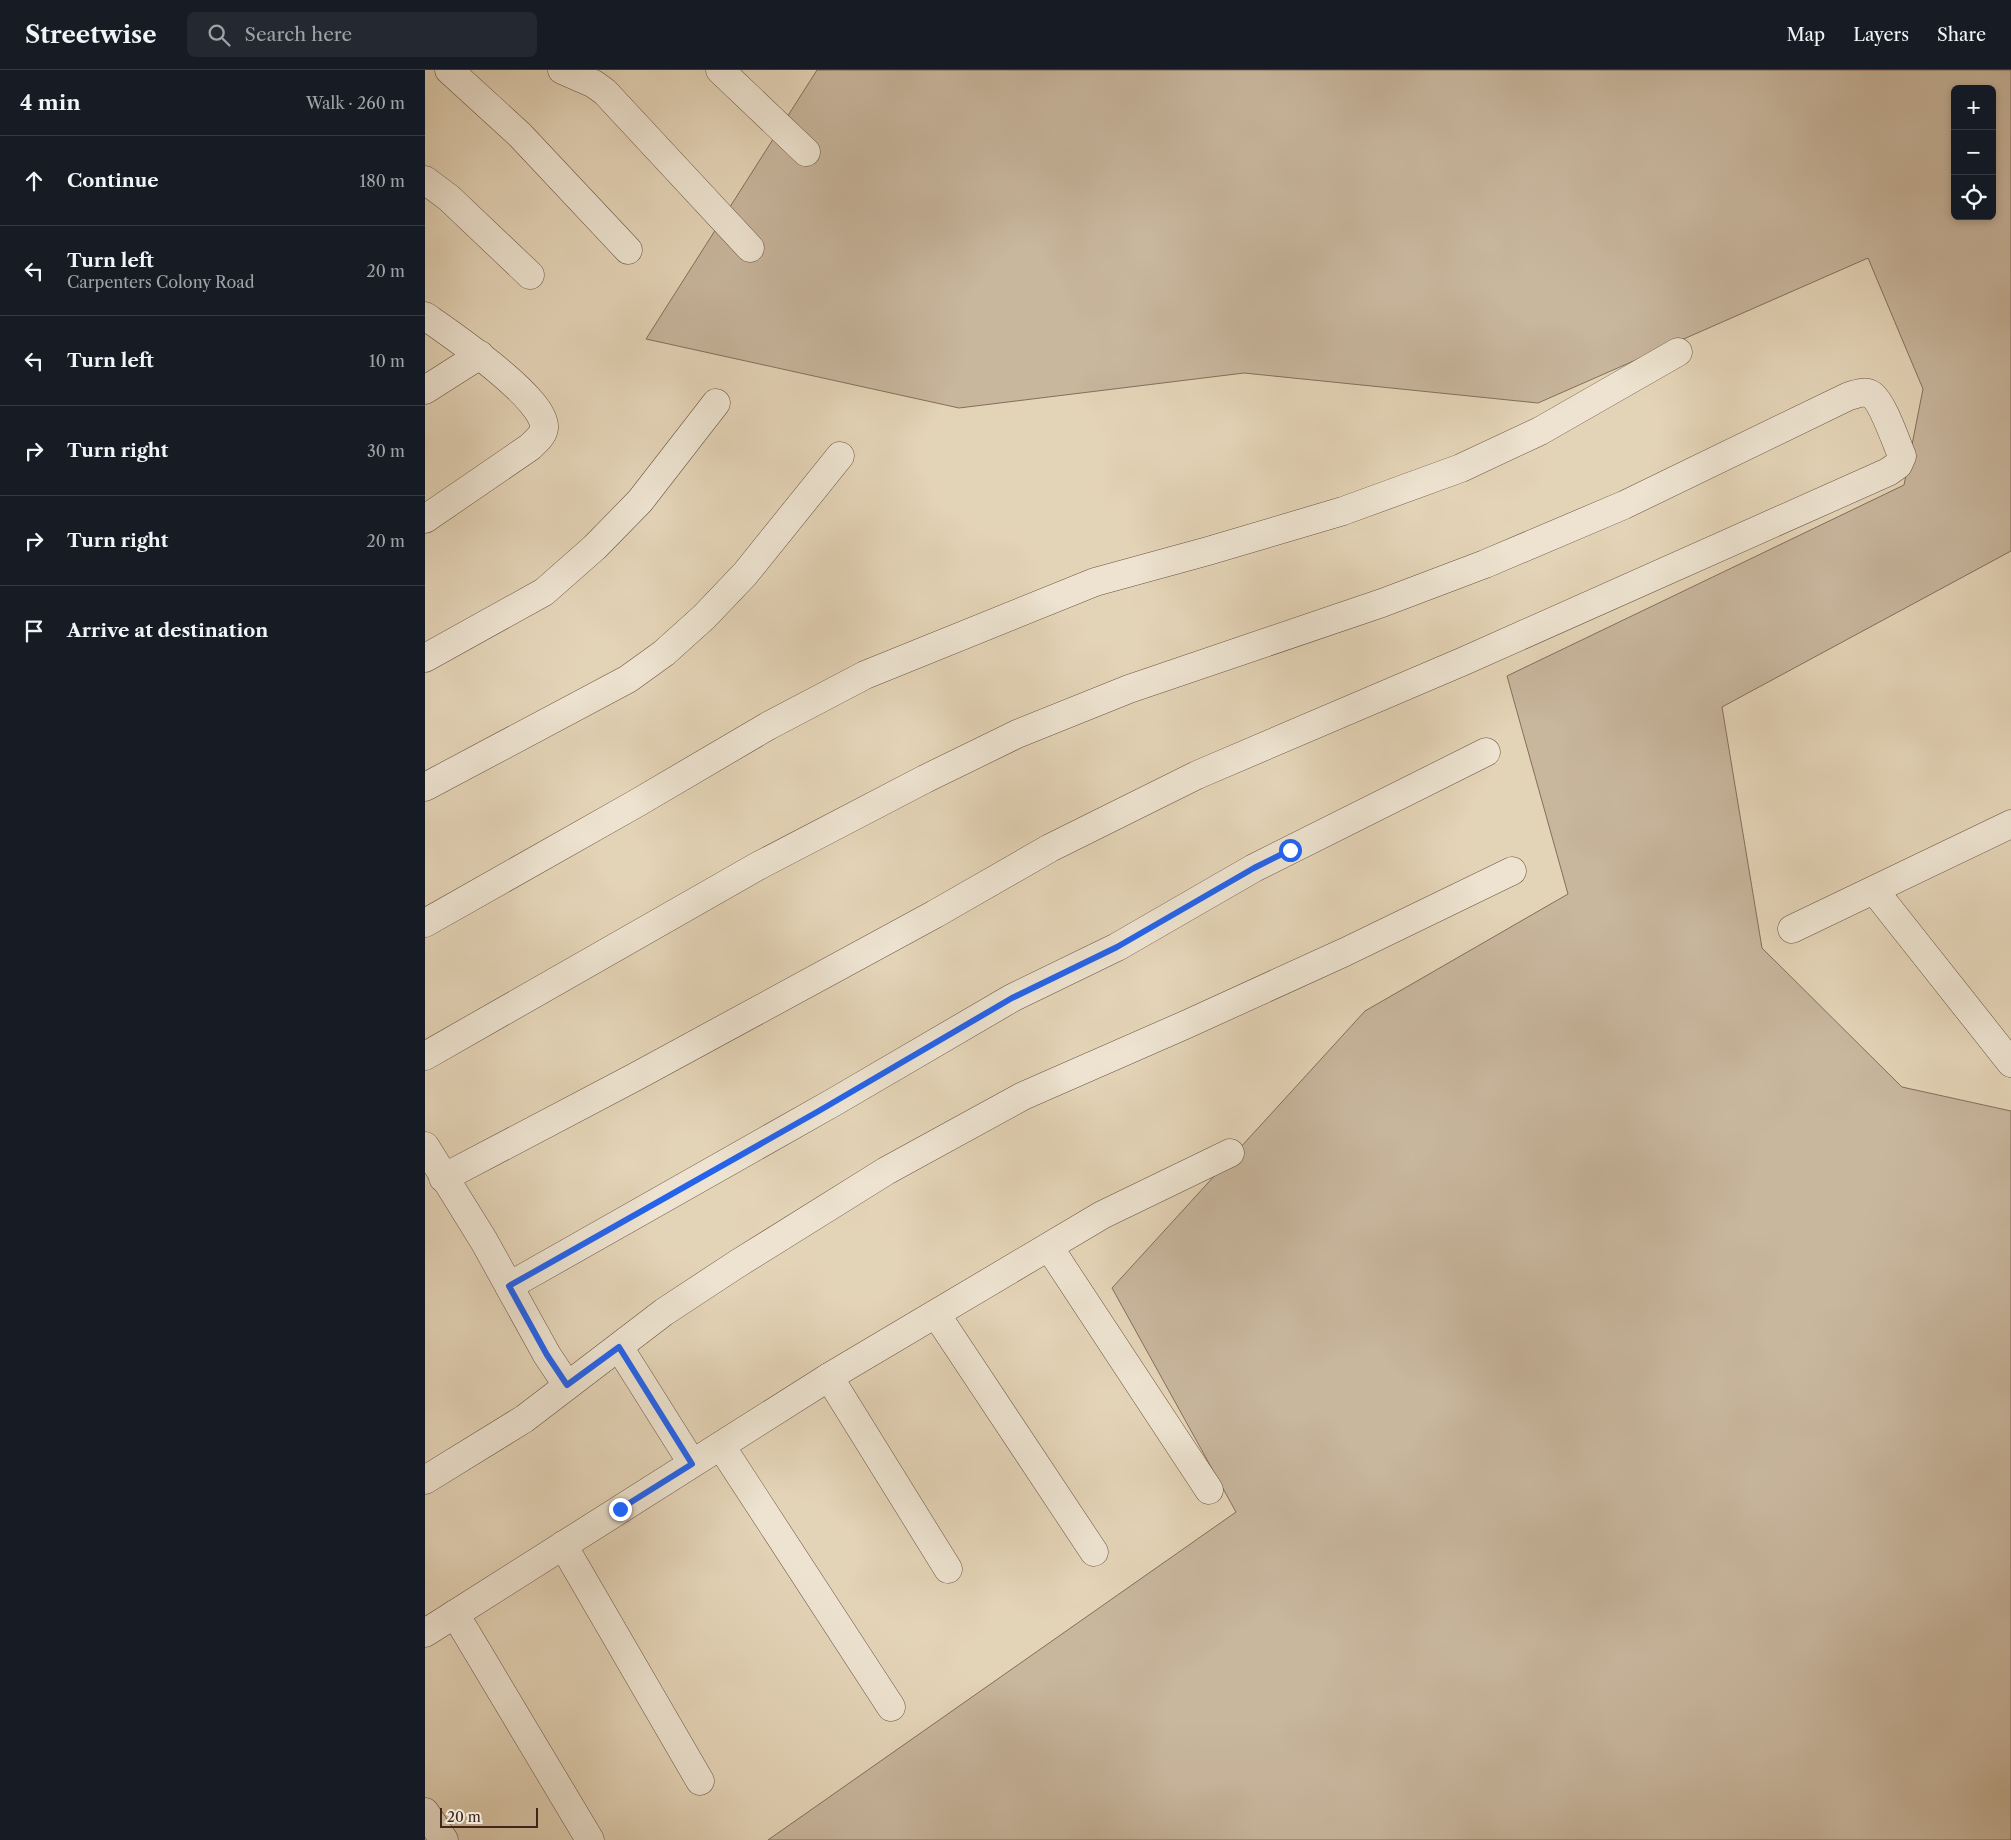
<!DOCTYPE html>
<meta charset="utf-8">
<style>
:root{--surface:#171b24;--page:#242831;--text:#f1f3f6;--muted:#9ea1a6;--line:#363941}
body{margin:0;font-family:"Libre Caslon Text",serif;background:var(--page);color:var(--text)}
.controls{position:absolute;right:15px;top:15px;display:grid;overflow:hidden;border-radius:8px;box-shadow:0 2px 8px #0003}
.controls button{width:45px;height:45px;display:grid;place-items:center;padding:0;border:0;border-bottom:1px solid var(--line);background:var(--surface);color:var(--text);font:25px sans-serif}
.scale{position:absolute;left:15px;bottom:12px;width:98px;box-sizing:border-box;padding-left:5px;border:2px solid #42261c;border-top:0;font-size:14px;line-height:18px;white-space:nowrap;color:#42261c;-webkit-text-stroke:4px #ede3d0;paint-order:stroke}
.stop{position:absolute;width:15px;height:15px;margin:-11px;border:4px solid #2563eb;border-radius:50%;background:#fff}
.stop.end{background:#2563eb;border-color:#fff;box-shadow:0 1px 5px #0008}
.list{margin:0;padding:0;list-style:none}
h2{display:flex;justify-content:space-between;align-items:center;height:65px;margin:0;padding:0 20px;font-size:21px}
h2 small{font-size:16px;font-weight:400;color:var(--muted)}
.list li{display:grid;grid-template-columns:32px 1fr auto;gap:15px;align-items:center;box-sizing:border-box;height:90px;padding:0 20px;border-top:1px solid var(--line)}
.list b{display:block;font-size:19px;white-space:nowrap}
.list p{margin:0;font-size:16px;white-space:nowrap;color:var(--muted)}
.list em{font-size:16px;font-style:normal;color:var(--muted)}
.icon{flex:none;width:28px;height:28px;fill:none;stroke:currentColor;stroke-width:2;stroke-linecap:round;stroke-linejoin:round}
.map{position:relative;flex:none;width:1586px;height:1770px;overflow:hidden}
header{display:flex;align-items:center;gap:30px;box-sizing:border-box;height:70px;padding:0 25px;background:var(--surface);border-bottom:1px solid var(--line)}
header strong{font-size:24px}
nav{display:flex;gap:28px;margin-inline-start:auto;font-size:18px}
.search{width:350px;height:45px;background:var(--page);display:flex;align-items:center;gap:12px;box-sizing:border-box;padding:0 18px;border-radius:8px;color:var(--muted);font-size:19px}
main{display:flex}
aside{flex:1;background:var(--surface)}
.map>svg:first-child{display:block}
.green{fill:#c8b69d;stroke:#856e5c;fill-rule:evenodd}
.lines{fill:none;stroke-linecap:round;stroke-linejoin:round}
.minor-casing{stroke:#6a5243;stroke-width:29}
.minor{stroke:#ede3d0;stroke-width:28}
.route{stroke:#2563eb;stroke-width:6}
</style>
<header>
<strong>Streetwise</strong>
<div class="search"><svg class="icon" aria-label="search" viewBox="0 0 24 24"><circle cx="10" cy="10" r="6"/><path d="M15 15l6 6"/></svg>Search here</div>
<nav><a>Map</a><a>Layers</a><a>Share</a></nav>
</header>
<main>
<aside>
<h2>4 min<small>Walk · 260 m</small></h2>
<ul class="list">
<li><svg class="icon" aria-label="ahead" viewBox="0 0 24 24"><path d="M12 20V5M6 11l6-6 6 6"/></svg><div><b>Continue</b></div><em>180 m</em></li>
<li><svg class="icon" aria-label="left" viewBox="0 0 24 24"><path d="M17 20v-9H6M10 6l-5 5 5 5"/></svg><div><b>Turn left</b><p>Carpenters Colony Road</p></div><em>20 m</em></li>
<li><svg class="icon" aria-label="left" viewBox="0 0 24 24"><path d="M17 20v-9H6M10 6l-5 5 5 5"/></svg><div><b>Turn left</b></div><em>10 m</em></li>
<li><svg class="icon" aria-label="right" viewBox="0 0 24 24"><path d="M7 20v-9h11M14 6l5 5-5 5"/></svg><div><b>Turn right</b></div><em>30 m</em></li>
<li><svg class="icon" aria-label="right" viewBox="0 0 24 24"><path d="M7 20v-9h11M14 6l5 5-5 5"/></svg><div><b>Turn right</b></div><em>20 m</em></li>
<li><svg class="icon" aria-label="arrive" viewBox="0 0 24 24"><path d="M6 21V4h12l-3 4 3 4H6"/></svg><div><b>Arrive at destination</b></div></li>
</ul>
</aside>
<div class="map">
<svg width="1586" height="1770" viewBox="0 0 1586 1770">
<rect width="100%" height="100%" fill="#e4d4b7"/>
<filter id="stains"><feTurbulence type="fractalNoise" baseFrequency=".004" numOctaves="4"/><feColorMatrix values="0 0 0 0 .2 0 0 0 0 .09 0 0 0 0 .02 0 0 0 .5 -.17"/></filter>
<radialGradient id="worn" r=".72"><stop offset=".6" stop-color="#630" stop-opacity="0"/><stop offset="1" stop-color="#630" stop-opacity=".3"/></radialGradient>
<path class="green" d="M392 0H1586V481L1297 637 1337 878 1477 1017 1586 1041V1770H343L811 1442 687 1218 940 941 1143 824 1082 606 1479 415 1498 319 1443 188 1113 333 819 303 534 338 221 269ZM1530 19H1567V146H1530Z"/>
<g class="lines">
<g class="minor-casing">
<g id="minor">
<path d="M24 0 95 65 203 180"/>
<path d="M137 0 169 14 180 22 325 178"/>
<path d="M295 0 381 82"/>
<path d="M0 110 24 128 105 205"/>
<path d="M0 246C24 263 122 329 119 358 118 366 110 372 105 377L0 449"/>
<path d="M0 320 55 285"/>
<path d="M0 588 119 522 170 477 215 431 291 333"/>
<path d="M0 717 203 609 239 583 279 547 320 504 415 386"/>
<path d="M1449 820 1586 993"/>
<path d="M0 853 212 733 343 656 440 605 670 512 783 481 918 441 1036 398 1115 361 1253 282"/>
<path d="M1367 859 1586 754"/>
<path d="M0 986 333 796 500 709 592 664 704 619 957 533 1060 494 1199 435 1424 326C1432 324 1440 320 1447 325 1458 333 1471 372 1477 386L1473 395 1463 402 1039 591 772 705 625 778 510 844 210 1007 18 1108"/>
<path d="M0 1076 59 1171 122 1285 142 1315"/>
<path d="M624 1177 784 1420"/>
<path d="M84 1216 409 1032 587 928 692 877 829 798 1061 682"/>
<path d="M511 1244 669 1482"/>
<path d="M194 1277 267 1393"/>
<path d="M404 1307 523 1499"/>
<path d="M296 1376 466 1637"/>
<path d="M0 1410 99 1349 239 1242 312 1194 461 1101 598 1026 760 955 920 882 1087 801"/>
<path d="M138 1475 275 1711"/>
<path d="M30 1544 165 1770"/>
<path d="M0 1563 404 1307 677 1145 805 1083"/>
<path d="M0 1742 19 1770"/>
</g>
</g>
<use href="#minor" class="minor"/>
</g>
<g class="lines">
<path class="route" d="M195 1439 267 1394 194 1277 142 1315 122 1285 84 1216 392 1042 587 928 692 877 829 798 865 780"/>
</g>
<rect width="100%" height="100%" filter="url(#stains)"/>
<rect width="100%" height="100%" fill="url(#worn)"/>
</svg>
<div class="controls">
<button>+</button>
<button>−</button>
<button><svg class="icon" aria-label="locate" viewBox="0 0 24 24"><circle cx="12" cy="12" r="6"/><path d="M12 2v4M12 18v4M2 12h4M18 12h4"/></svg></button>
</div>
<div class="scale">20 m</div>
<div class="stop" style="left:865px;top:780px"></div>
<div class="stop end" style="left:195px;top:1439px"></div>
</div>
</main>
